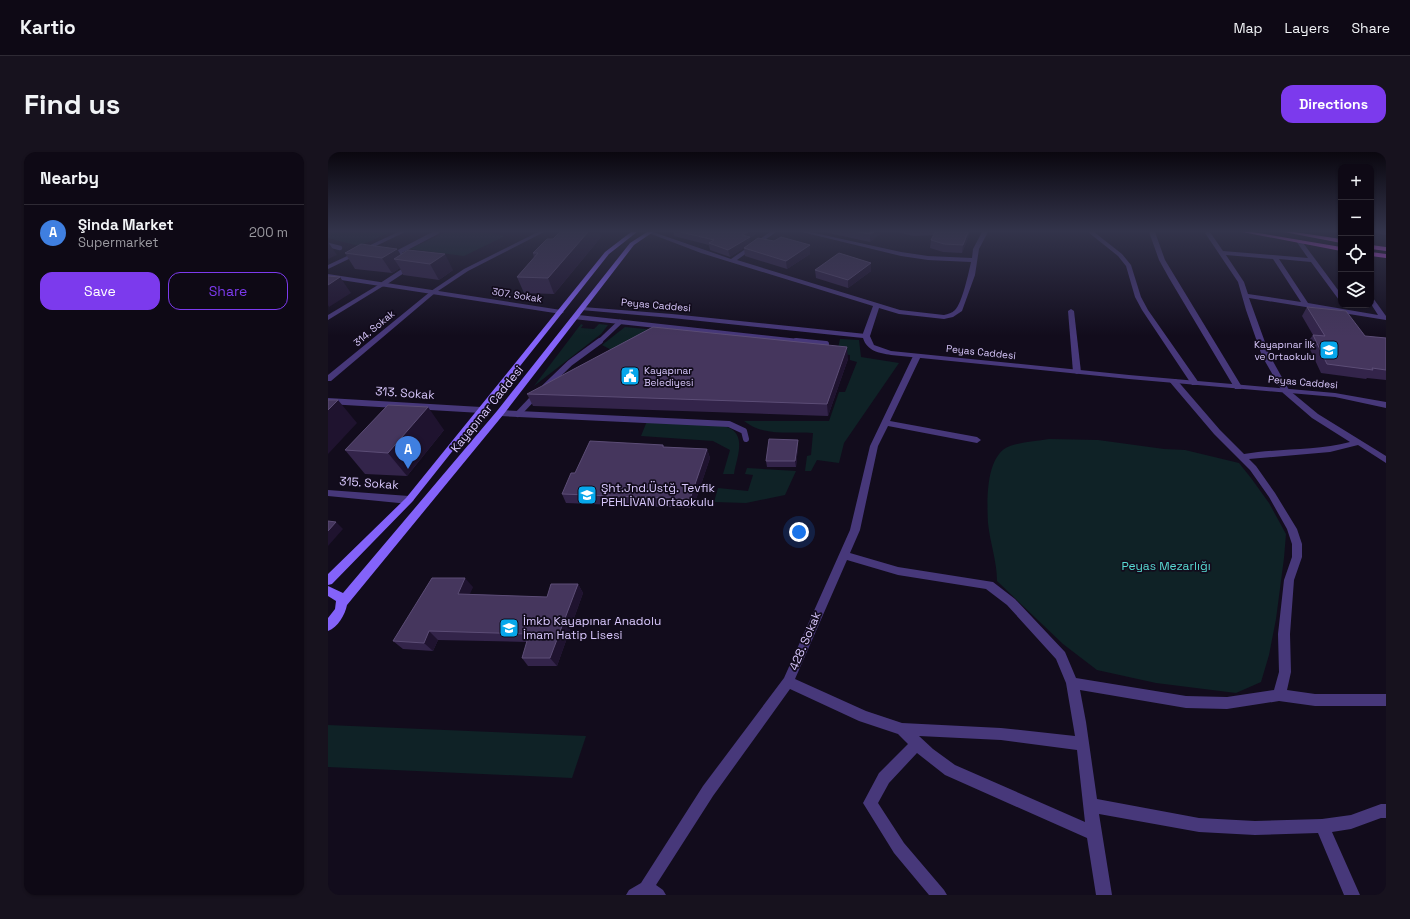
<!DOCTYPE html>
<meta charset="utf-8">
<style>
:root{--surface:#0e0915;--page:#17121e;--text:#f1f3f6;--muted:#9b9aa0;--line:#2e2a34;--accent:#7c3aed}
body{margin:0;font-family:"Space Grotesk",sans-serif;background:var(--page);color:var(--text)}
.controls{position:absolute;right:12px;top:12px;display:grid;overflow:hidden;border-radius:8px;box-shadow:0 1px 3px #0004}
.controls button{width:36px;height:36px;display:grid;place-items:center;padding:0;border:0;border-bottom:1px solid var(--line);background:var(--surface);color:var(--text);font:20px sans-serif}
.you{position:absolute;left:471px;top:380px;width:14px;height:14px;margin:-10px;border:3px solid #fff;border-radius:50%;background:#1a73e8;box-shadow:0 0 0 6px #1a73e833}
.badge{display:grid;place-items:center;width:26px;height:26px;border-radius:50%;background:var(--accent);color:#fff;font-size:13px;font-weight:700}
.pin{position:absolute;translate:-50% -33px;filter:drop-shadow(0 1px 2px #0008)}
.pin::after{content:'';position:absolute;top:21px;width:14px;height:12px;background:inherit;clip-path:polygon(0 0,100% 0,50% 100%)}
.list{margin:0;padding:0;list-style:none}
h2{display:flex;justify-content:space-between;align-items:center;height:52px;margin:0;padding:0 16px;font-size:17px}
h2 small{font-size:13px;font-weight:400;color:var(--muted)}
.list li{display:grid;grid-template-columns:26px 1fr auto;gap:12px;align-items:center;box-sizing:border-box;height:56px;padding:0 16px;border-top:1px solid var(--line)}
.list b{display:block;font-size:15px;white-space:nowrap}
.list p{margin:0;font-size:13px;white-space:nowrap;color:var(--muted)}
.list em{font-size:13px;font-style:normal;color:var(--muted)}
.actions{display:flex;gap:8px;padding:12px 16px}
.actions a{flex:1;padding:9px 0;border:1px solid var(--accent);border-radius:12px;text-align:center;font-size:14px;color:var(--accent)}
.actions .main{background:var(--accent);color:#fff}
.icon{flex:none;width:22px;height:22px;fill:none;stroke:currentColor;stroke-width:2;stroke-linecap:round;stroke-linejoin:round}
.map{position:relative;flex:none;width:1058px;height:743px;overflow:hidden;border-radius:12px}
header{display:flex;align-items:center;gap:24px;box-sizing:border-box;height:56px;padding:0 20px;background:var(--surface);border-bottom:1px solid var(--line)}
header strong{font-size:19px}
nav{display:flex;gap:22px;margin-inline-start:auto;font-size:14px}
.intro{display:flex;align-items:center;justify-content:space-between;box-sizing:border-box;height:96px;padding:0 24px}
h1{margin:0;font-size:28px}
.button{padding:10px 18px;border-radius:12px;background:var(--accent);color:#fff;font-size:14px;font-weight:700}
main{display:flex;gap:24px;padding:0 24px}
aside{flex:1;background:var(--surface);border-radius:12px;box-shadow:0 1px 3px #0004}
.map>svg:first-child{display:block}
.green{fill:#0f2226}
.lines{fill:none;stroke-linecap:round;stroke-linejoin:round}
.service-far1{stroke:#47387a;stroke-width:4.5}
.service{stroke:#47387a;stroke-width:6}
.minor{fill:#47387a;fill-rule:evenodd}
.tertiary{fill:#47387a;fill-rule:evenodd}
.secondary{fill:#8463fa;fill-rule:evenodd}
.primary{fill:#dc53fa;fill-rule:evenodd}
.wall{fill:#33244a}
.shaded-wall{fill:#1f132f}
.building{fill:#45365d;stroke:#5c4d76}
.labels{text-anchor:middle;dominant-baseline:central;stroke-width:3.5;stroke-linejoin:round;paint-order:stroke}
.far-street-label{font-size:10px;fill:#d9c8fd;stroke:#120c1c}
.far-poi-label{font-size:10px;fill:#d9c8fd;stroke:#120c1c;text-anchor:end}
.street-label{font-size:12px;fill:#d9c8fd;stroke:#120c1c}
.poi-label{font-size:12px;fill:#d9c8fd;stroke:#120c1c;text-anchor:start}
.park-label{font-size:12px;fill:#58dad3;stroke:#120c1c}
</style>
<header>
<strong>Kartio</strong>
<nav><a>Map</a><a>Layers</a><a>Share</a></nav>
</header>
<div class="intro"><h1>Find us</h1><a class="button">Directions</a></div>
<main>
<aside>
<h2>Nearby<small></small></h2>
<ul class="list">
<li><span class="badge" style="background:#3f7fe0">A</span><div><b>Şinda Market</b><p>Supermarket</p></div><em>200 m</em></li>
</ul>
<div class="actions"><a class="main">Save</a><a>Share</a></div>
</aside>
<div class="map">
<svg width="1058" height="743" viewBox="0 0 1058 743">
<rect width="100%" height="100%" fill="#120c1c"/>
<g class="green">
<path d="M0 80H63L31 94 0 86Z"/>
<path d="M118 80H156L177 84 136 104 82 97Z"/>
<path d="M253 172 255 173 253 176 266 177 271 172 280 173 273 182 206 234Z"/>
<path d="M297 175 428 188 289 201 274 193Z"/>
<path d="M512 187 531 188 533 205 571 211 516 291 511 311 489 308 483 319H477L479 304 483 303 485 281C461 279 436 285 416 269H501L511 240H517L529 210 522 208V203L459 197 510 196Z"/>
<path d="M319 269 397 274C420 282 409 304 406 322H395L402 298 385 289 313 284Z"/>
<path d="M721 287 770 288 836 297 857 298 911 311 923 326 941 351 958 382 956 406 948 467 941 503 933 530 908 541 828 531 769 518 735 492 669 429C669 409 662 391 660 371 659 350 657 303 682 294 694 290 709 289 721 287Z"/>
<path d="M419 316 468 319 457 343 418 351 386 350 390 336 420 339 425 323 417 322Z"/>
<path d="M0 573 258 584 244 626 0 615Z"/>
</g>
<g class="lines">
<g class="service-far1">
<path d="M0 93 12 96"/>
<path d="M76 104 69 101 109 80"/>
<path d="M55 132 81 115"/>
<path d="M248 165 478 190"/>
<path d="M271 190 292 170"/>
</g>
<g class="service">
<path d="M468 189 498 192"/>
<path d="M217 235 242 211 272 189"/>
<path d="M172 261 401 272 416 279 418 287"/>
<path d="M190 262 208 243"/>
</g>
<g class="minor">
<path d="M70 80H77L0 117V113Z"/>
<path d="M210 80H216L140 119 107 141 3 229H0V223L103 139 136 117Z"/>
<path d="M318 80H325L403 107 442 80H448L409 108 572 158 616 163C620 162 624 161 627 158 634 152 641 119 643 110L600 108 573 104 474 80H482L573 100 600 104 644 106 645 97 654 80H660L651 97 647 123 634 159 625 165 616 167 571 162 551 156 542 184 538 186 534 184 545 154 373 101Z"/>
<path d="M760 80H766L794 102 803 113 813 145 820 158 871 231 870 233H864L814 158 807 145 798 114 790 104Z"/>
<path d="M821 80H827L837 108 914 235 913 237H907L906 235 841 126 831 108Z"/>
<path d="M878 80H882L895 99 980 106 968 89 973 88 1013 142V149L1011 148 983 110 951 107 980 151 1050 163 1043 152V145L1045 146 1058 164V168L921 146 942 204 961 238 990 262 1058 304V311L1030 293 1002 300 921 307 928 314 947 341 969 377 974 392V405L966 428 962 482 963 520 959 538 987 542H1058V554H987L951 549 899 557 858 556 752 538 758 570 769 647 871 666 927 669 994 667 1023 663 1053 652H1058V666H1053L1023 677 1004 680 1032 743H1016L990 681 927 683 871 680 771 662 784 743H768L759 686 617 623 589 601 561 631 550 651 576 691 616 738 619 743H601L566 701 535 651 551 621 580 592 570 582 531 569 462 537 385 644 328 733 335 738 338 743H298L301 738 313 731 375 634 456 526 522 378 542 294 586 202H589L593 204 562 269 649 285 653 288 649 291 560 274 550 294 532 378 522 401 570 415 665 430 687 447 737 500 748 526 858 544 899 545 946 538 951 520 950 482 956 428 964 405V392L959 377 941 345 922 318 886 282 841 229 845 227H848L892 278 916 302C951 296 988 299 1022 290L984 266 955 241 934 204 918 158 910 130 877 81ZM898 103 945 107 973 150 920 142 916 130ZM519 408 570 423 658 437 679 453 728 507 738 531 747 584 673 576 574 571 538 559 467 527ZM591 584 673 588 749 598 757 670 627 613 605 597Z"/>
<path d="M55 130 58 132 57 133 0 168V163Z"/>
<path d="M743 157 746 159 753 220 749 222 745 220 740 159Z"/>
<path d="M0 246 153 255 157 258 153 261 0 252Z"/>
<path d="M0 338 81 344 86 348 81 352 0 344Z"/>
</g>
<g class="tertiary">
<path d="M0 122 233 158 236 160 233 162 0 126Z"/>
<path d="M255 155 344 162 538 182H541L546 193 563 199 801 223 1007 241 1058 250V256L1007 245 801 227 563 203C551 201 539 199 535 186L344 166 253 158V156Z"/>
</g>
<g class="secondary">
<path d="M303 80H309L281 102 84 350 4 432 0 433V422L78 346 277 100Z"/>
<path d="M319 80H325L306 93 175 263 19 453C17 463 10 475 0 479V466L7 457 8 449 0 444V434L15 441 169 259 302 91Z"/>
</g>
<g class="primary">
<path d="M914 80H924L1013 95V99Z"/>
<path d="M956 80H966L1013 87V91Z"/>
<path d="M1043 93 1058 95V99L1043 97Z"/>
<path d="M1043 100 1058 102V106L1043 104Z"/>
</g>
</g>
<g class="wall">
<path d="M345 80H430L422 86V91L482 102 459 117 417 104 416 96 402 105 382 98 381 93 346 84Z"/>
<path d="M496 80H554L542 90Z"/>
<path d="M569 80H641L640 86 634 101 615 100 602 96 603 88 606 83 586 84Z"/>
<path d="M1043 80H1058V83Z"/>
<path d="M273 85 226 142 196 141 189 125 206 106 205 101 225 87Z"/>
<path d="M69 97 73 103 125 118 111 128 75 123 72 116 64 121 27 117 17 101Z"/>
<path d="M543 111V119L520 136 488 126 487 118Z"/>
<path d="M979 155 1037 184 1058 186V228L1039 226 1038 227 993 221 979 191 985 183 974 164Z"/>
<path d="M520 207 500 264 205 254 199 242Z"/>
<path d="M116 278 79 324 37 322 17 298Z"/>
<path d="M470 288V294L468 315H439L438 309Z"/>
<path d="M335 293 336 295 379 297 382 306 365 356 238 351 234 342 247 321Z"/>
<path d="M250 432 255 441 229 514H200L194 506 199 490 110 488 105 499 75 497 65 489 145 435 141 442 219 445Z"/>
</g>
<g class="shaded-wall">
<path d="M260 80H271L273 85 226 142 220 126Z"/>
<path d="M420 80H430L422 86 423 92 402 105 400 98 414 83Z"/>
<path d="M546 80H554L542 90V82Z"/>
<path d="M641 80 640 86 634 101 635 93Z"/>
<path d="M0 90 9 103 0 107Z"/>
<path d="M482 93V102L459 117 458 109Z"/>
<path d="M69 97 76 108 66 107 72 116 64 121 54 106Z"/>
<path d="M117 102 125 118 111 128 102 112Z"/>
<path d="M543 111V119L520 136V128Z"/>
<path d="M12 125 23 141 1 155 0 153V133Z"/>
<path d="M519 195 520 207 500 264 499 252Z"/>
<path d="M10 248 29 271 0 302V258Z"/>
<path d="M100 255 116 278 79 324 60 301Z"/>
<path d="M470 288V294L468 315 467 309Z"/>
<path d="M379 297 382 306 365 356 362 347Z"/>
<path d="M8 370 15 377 0 394V379Z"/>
<path d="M137 426 145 435 138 451 130 442Z"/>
<path d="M250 432 255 441 229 514 222 506Z"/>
<path d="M101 479 110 488 105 499 96 491Z"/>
</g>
<g class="building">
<path d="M232 80H260L220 126 189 125 210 101H205L219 87H225Z"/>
<path d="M353 80H420L414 83 422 85 400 98 381 91 386 88Z"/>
<path d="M530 80H546L542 82Z"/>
<path d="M607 80H640L635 93 616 92 603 88Z"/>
<path d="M453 85 482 93 458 109 416 96 430 86 446 89Z"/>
<path d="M33 92 69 97 54 106 17 101Z"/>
<path d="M80 98 117 102 102 112 66 107Z"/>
<path d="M511 101 543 111 520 128 487 118Z"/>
<path d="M0 124 12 125 0 133Z"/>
<path d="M979 155 1018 159 1037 184 1058 186V218L1044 216 1045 218 999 212 985 183 997 184Z"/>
<path d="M325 175 519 195 499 252 199 242Z"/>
<path d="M0 248H10L0 258Z"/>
<path d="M60 253 100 255 60 301 17 298Z"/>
<path d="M441 287 470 288 467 309H438Z"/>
<path d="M262 289 335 293V295L379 297 362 347 234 342 243 321H247Z"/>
<path d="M0 369 8 370 0 379Z"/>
<path d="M104 426H137L130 442 219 445 223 432H250L222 506H194L201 482 101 479 96 491 65 489Z"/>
</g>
<linearGradient id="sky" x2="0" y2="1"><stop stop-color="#0a070f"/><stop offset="0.43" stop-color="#33344b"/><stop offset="1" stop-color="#33344b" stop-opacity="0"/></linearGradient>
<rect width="1058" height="184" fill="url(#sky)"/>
<defs>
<g id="school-square" transform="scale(1)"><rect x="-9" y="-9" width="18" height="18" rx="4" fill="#07a7eb" stroke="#120c1c"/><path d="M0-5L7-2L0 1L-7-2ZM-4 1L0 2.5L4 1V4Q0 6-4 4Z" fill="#fff"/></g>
<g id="civic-square" transform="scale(1)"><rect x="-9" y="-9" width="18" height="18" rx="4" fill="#07a7eb" stroke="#120c1c"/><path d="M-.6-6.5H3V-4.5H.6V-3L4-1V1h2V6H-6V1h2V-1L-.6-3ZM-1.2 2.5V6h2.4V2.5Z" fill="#fff"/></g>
</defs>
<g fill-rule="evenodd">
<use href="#school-square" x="1001" y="198"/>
<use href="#civic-square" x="302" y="224"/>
<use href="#school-square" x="259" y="343"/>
<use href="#school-square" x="181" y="476"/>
</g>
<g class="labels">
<g class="far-street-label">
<text transform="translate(189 143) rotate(9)">307. Sokak</text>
<text transform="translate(328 153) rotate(5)">Peyas Caddesi</text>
<text transform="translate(46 176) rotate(-40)">314. Sokak</text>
<text transform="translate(653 200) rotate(6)">Peyas Caddesi</text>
<text transform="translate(975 230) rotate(5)">Peyas Caddesi</text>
</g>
<g class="far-poi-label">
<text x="987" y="192">Kayapınar İlk<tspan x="987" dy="12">ve Ortaokulu</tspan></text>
<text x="316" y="218" text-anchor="start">Kayapınar<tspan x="316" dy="12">Belediyesi</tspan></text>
</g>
<g class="street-label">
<text transform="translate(77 241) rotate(4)">313. Sokak</text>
<text transform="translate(159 257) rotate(-51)">Kayapınar Caddesi</text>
<text transform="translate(41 331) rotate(4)">315. Sokak</text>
<text transform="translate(477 489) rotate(-67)">428. Sokak</text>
</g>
<g class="poi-label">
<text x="273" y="336">Şht.Jnd.Üstğ. Tevfik<tspan x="273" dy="14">PEHLİVAN Ortaokulu</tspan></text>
<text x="195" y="469">İmkb Kayapınar Anadolu<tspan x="195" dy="14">İmam Hatip Lisesi</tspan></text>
</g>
<g class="park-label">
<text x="838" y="414">Peyas Mezarlığı</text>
</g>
</g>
</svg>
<div class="controls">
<button>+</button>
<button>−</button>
<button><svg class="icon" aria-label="locate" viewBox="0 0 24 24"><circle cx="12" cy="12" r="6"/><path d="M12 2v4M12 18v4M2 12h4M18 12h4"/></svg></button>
<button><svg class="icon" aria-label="layers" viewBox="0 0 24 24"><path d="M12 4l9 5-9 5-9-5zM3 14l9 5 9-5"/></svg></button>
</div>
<div class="you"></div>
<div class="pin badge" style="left:80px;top:317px;background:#3f7fe0">A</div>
</div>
</main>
